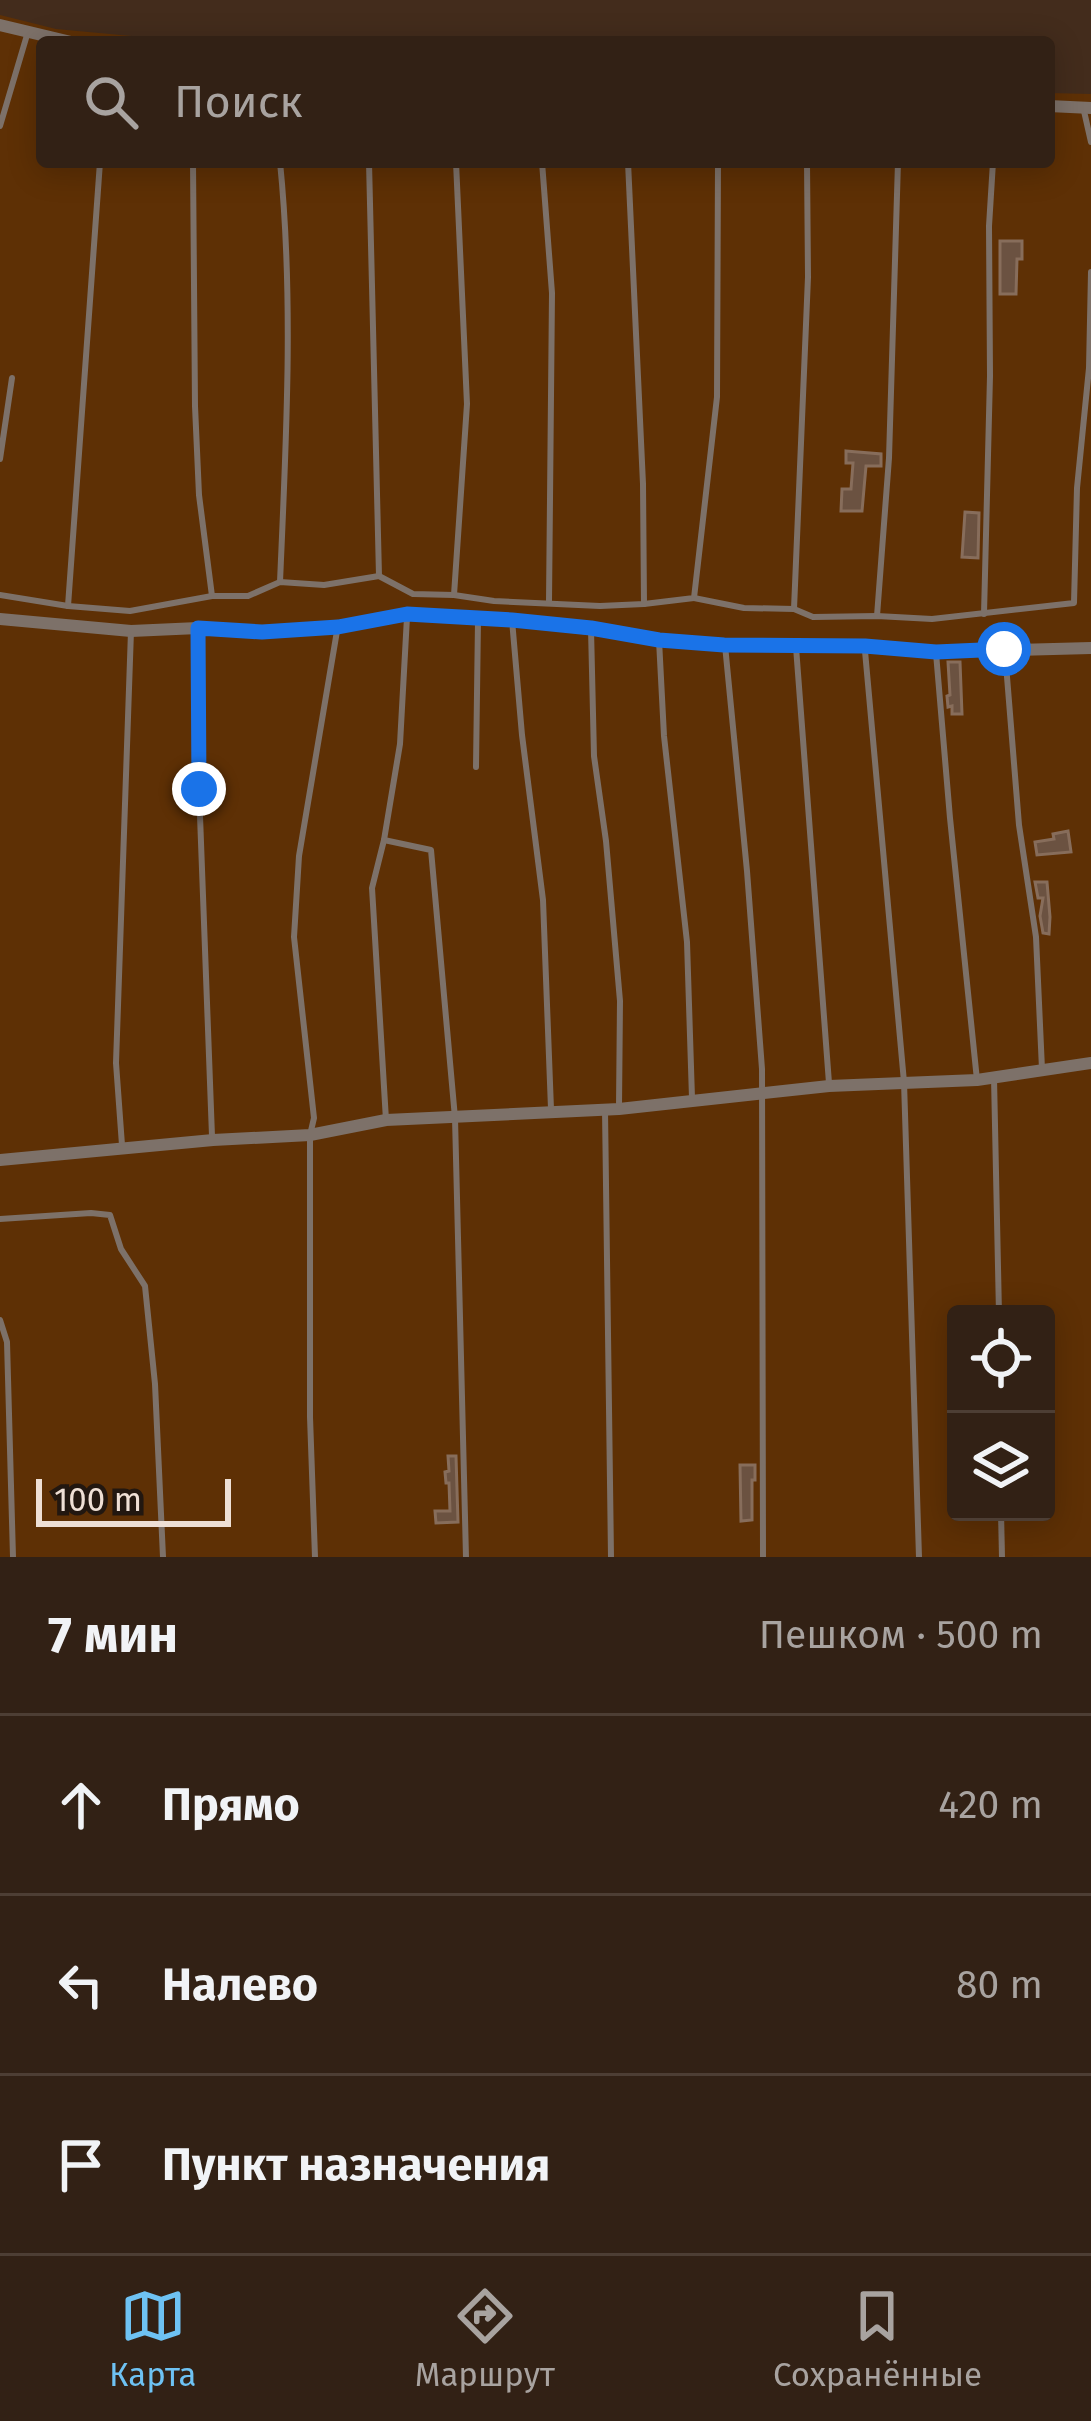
<!DOCTYPE html>
<html lang="ru">
<meta charset="utf-8">
<style>
:root{--surface:#322115;--page:#3d2e22;--text:#f1f3f6;--muted:#a8a3a0;--line:#4d3e34;--accent:#6ec2f3}
body{margin:0;font-family:"Fira Sans",sans-serif;background:var(--page);color:var(--text)}
.controls{position:absolute;right:36px;bottom:36px;display:grid;overflow:hidden;border-radius:12px;box-shadow:0 6px 30px #0003}
.controls button{width:108px;height:108px;display:grid;place-items:center;padding:0;border:0;border-bottom:3px solid var(--line);background:var(--surface);color:var(--text);font:60px sans-serif}
.scale{position:absolute;left:36px;bottom:30px;width:195px;box-sizing:border-box;padding-left:12px;border:6px solid #eedfd5;border-top:0;font-size:33px;line-height:42px;white-space:nowrap;color:#eedfd5;-webkit-text-stroke:9px #221710;paint-order:stroke}
.stop{position:absolute;width:36px;height:36px;margin:-27px;border:9px solid #1a73e8;border-radius:50%;background:#fff}
.stop.end{background:#1a73e8;border-color:#fff;box-shadow:0 3px 12px #0008}
.list{margin:0;padding:0;list-style:none}
h2{display:flex;justify-content:space-between;align-items:center;height:156px;margin:0;padding:0 48px;font-size:51px}
h2 small{font-size:39px;font-weight:400;color:var(--muted)}
.list li{display:grid;grid-template-columns:78px 1fr auto;gap:36px;align-items:center;box-sizing:border-box;height:180px;padding:0 48px;border-top:3px solid var(--line)}
.list b{display:block;font-size:45px;white-space:nowrap}
.list em{font-size:39px;font-style:normal;color:var(--muted)}
.icon{flex:none;width:66px;height:66px;fill:none;stroke:currentColor;stroke-width:2;stroke-linecap:round;stroke-linejoin:round}
.map{position:relative;flex:none;width:1091px;height:1557px;overflow:hidden}
.search{position:absolute;background:var(--surface);box-shadow:0 6px 30px #0003;left:36px;right:36px;top:36px;height:132px;display:flex;align-items:center;gap:30px;box-sizing:border-box;padding:0 42px;border-radius:12px;color:var(--muted);font-size:45px}
.sheet{height:696px;background:var(--surface)}
nav{display:flex;justify-content:space-around;align-items:center;box-sizing:border-box;height:168px;border-top:3px solid var(--line);background:var(--surface);font-size:33px;color:var(--muted)}
nav a{display:grid;justify-items:center;gap:6px}
nav .on{color:var(--accent)}
.map>svg:first-child{display:block}
.green{fill:#5e3005;fill-rule:evenodd}
.building{fill:#6b5241;stroke:#876d5b;stroke-width:3}
.lines{fill:none;stroke-linecap:round;stroke-linejoin:round}
.service{stroke:#7d7169;stroke-width:6}
.minor{stroke:#7d7169;stroke-width:12}
.route{stroke:#1a73e8;stroke-width:15}
</style>
<div class="map">
<svg width="1091" height="1557" viewBox="0 0 1091 1557">
<rect width="100%" height="100%" fill="#432c1c"/>
<path class="green" d="M0 15 56 29 196 42H42V162H1049V93L1091 94V1557H0ZM956 1314H1046V1512H956Z"/>
<g class="building">
<path d="M1000 241H1022V259H1017L1016 294H1000Z"/>
<path d="M846 451 881 454V466H866L862 511H841L842 489H851L853 463H846Z"/>
<path d="M965 512 979 513 978 558 962 557Z"/>
<path d="M948 662H960L962 714H952V706L948 707 947 696 950 695Z"/>
<path d="M1068 831 1071 852 1037 855 1035 842 1054 839 1053 834Z"/>
<path d="M1035 882H1047L1050 917 1049 934 1043 933 1040 916 1043 898H1038Z"/>
<path d="M448 1456H456L458 1522 436 1523 435 1511H450L449 1483H446L445 1472 449 1471Z"/>
<path d="M740 1465H755V1480H752V1520L741 1521Z"/>
</g>
<g class="lines">
<g class="service">
<path d="M1084 111 1091 142"/>
<path d="M0 126 27 35"/>
<path d="M193 162 195 406 199 495 212 596"/>
<path d="M280 162C294 301 286 443 280 582"/>
<path d="M369 162 379 576"/>
<path d="M542 162 552 293 549 602"/>
<path d="M628 162 643 484 644 604"/>
<path d="M0 459 12 378"/>
<path d="M0 595 68 606 130 611 212 596H248L280 582 324 585 379 576 413 594 454 595 494 601 600 606 644 604 694 598 717 397 718 162"/>
<path d="M454 595 467 404 456 162"/>
<path d="M694 598 744 608 794 609 813 617 877 616 932 619 1074 603 1077 488 1089 368 1091 272"/>
<path d="M68 606 100 162"/>
<path d="M794 609 808 277 807 162"/>
<path d="M984 614 990 376 989 226 993 162"/>
<path d="M877 616 889 458 898 162"/>
<path d="M512 620 522 735 543 900 551 1109"/>
<path d="M198 628 199 789 212 1136"/>
<path d="M591 629 594 756 606 841 620 1001 619 1106"/>
<path d="M659 640 664 736 687 942 692 1098"/>
<path d="M725 645 747 871 762 1069 763 1557"/>
<path d="M796 647 829 1083"/>
<path d="M865 651 904 1082 919 1557"/>
<path d="M1005 652 1019 825 1036 937 1042 1069"/>
<path d="M936 653 950 818 977 1080"/>
<path d="M476 767 478 621"/>
<path d="M384 840 431 850 455 1118 466 1557"/>
<path d="M994 1078 999 1314"/>
<path d="M605 1110 611 1557"/>
<path d="M386 1120 372 888 384 840 400 744 407 617"/>
<path d="M122 1145 116 1063 131 631"/>
<path d="M0 1219 91 1213 110 1215 121 1249 145 1286 155 1384 163 1557"/>
<path d="M0 1320 7 1342 13 1557"/>
<path d="M1001 1512 1002 1557"/>
<path d="M315 1557 310 1417V1135L314 1118 294 937 299 856 337 631"/>
</g>
<g class="minor">
<path d="M0 25 71 42"/>
<path d="M1049 106 1091 108"/>
<path d="M0 619 131 631 198 628 263 632 338 627 407 614 512 620 591 629 659 640 725 645 865 647 936 652 1091 648"/>
<path d="M0 1160 213 1140 310 1135 386 1120 619 1109 829 1086 977 1080 1091 1063"/>
</g>
</g>
<g class="lines">
<path class="route" d="M199 789 198 628 262 632 338 627 407 614 512 620 591 628 659 640 724 645 865 646 936 652 1004 649"/>
</g>
</svg>
<div class="controls">
<button><svg class="icon" aria-label="locate" viewBox="0 0 24 24"><circle cx="12" cy="12" r="6"/><path d="M12 2v4M12 18v4M2 12h4M18 12h4"/></svg></button>
<button><svg class="icon" aria-label="layers" viewBox="0 0 24 24"><path d="M12 4l9 5-9 5-9-5zM3 14l9 5 9-5"/></svg></button>
</div>
<div class="scale">100 m</div>
<div class="stop" style="left:1004px;top:649px"></div>
<div class="stop end" style="left:199px;top:789px"></div>
<div class="search"><svg class="icon" aria-label="search" viewBox="0 0 24 24"><circle cx="10" cy="10" r="6"/><path d="M15 15l6 6"/></svg>Поиск</div>
</div>
<section class="sheet">
<h2>7 мин<small>Пешком · 500 m</small></h2>
<ul class="list">
<li><svg class="icon" aria-label="ahead" viewBox="0 0 24 24"><path d="M12 20V5M6 11l6-6 6 6"/></svg><div><b>Прямо</b></div><em>420 m</em></li>
<li><svg class="icon" aria-label="left" viewBox="0 0 24 24"><path d="M17 20v-9H6M10 6l-5 5 5 5"/></svg><div><b>Налево</b></div><em>80 m</em></li>
<li><svg class="icon" aria-label="arrive" viewBox="0 0 24 24"><path d="M6 21V4h12l-3 4 3 4H6"/></svg><div><b>Пункт назначения</b></div></li>
</ul>
</section>
<nav>
<a class="on"><svg class="icon" aria-label="map" viewBox="0 0 24 24"><path d="M3 6l6-2 6 2 6-2v14l-6 2-6-2-6 2zM9 4v14M15 6v14"/></svg>Карта</a>
<a><svg class="icon" aria-label="directions" viewBox="0 0 24 24"><path d="M12 3l9 9-9 9-9-9zM9 14v-3h6M13 9l2 2-2 2"/></svg>Маршрут</a>
<a><svg class="icon" aria-label="saved" viewBox="0 0 24 24"><path d="M7 4h10v16l-5-4-5 4z"/></svg>Сохранённые</a>
</nav>
